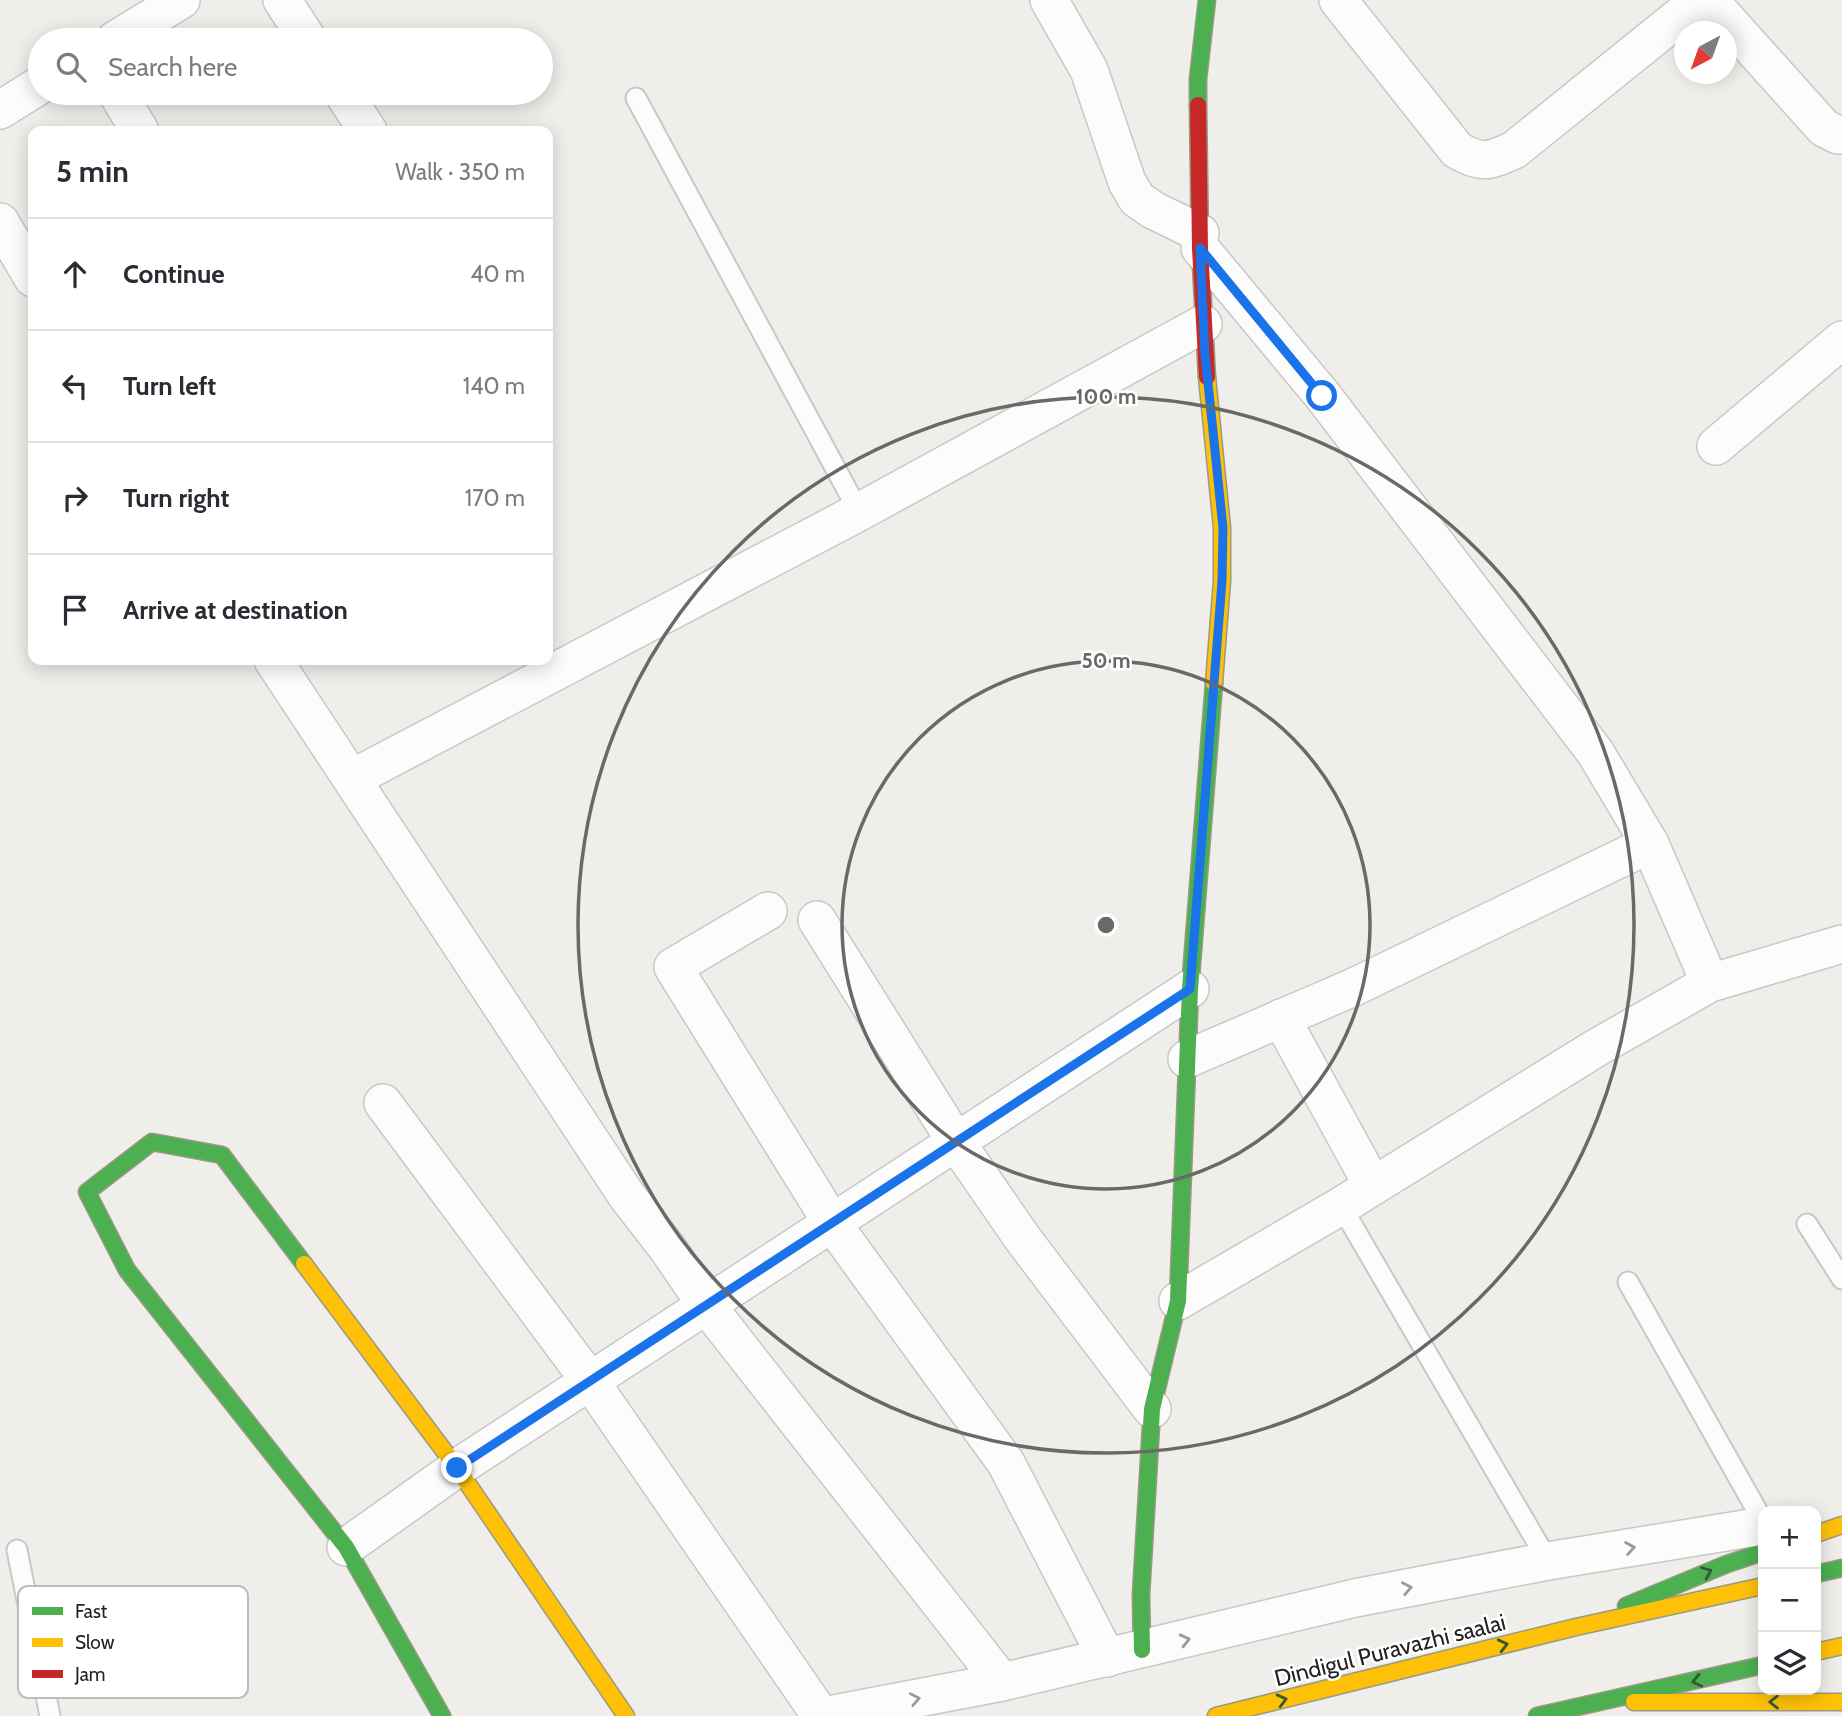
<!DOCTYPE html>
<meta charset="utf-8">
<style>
:root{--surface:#fff;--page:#f7f7f7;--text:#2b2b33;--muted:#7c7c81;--line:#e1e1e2}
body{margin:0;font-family:Cabin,sans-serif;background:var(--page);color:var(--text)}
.controls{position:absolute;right:21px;bottom:21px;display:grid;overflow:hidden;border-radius:14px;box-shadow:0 4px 18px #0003}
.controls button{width:63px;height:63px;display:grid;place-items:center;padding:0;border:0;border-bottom:2px solid var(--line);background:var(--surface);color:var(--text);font:35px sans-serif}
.compass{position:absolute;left:1674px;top:21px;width:63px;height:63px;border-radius:50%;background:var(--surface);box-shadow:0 4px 18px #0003;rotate:221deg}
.stop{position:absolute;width:21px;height:21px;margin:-16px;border:5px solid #1a73e8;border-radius:50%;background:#fff}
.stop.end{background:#1a73e8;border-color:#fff;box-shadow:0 2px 7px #0008}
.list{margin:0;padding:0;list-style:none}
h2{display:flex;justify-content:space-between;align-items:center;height:91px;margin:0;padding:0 28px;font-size:30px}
h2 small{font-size:23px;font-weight:400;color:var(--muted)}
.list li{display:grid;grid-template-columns:46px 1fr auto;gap:21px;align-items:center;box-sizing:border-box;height:112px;padding:0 28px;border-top:2px solid var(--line)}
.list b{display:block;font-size:26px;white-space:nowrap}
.list em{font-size:23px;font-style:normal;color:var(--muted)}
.icon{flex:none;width:38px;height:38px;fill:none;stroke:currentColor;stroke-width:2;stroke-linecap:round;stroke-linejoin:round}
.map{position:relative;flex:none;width:1842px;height:1716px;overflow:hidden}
.search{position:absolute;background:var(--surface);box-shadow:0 4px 18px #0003;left:28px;top:28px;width:525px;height:77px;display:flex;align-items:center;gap:18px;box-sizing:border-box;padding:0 24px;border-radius:38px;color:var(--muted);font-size:26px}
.panel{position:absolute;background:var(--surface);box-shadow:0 4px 18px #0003;left:28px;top:126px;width:525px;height:539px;border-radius:14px}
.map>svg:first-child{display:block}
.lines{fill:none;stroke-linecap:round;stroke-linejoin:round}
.lane-casing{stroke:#c9c8c7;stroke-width:23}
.street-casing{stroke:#c9c8c7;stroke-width:40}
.fast-casing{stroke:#999a82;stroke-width:19}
.slow-casing{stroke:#999a82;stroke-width:19}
.jam-casing{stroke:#999a82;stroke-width:19}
.lane{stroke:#fdfcfc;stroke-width:19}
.street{stroke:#fdfcfc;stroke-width:37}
.fast{stroke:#4caf50;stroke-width:16}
.slow{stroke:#ffc107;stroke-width:16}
.jam{stroke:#c62828;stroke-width:16}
.oneway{stroke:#9a9a9a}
.oneway2{stroke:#335a34}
.route{stroke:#1a73e8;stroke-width:9}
.ring{fill:none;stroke:#6a6968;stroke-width:3.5}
.labels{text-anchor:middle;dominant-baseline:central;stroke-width:5;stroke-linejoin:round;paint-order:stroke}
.street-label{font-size:23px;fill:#222;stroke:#fff}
.key{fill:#fff;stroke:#bdbdbd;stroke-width:2}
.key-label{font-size:19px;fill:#222}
.centre{fill:#6a6968;stroke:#fff;stroke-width:3.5}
.ring-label{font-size:21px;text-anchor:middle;font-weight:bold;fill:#6a6968;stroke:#fff;stroke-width:5;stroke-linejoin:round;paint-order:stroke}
</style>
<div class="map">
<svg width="1842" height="1716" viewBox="0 0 1842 1716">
<rect width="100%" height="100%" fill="#f0eeeb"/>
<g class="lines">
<g class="lane-casing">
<g id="lane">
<path d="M636 98 859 512"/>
<path d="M1341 1206 1548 1561"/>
<path d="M1807 1224 1842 1279"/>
<path d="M1628 1282 1763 1521"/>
<path d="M17 1550 50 1716"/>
</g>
</g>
<g class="street-casing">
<g id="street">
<path d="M282 0 308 40"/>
<path d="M1049 0 1089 70 1127 182 1137 199 1153 210 1200 233"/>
<path d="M1338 0 1457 150C1483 164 1487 162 1514 150L1700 0"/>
<path d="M1709 0 1824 128 1838 135H1842"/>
<path d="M115 40 181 0"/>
<path d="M117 93 140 131"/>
<path d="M343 93 368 131"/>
<path d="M0 110 40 85"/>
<path d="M0 222 33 278"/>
<path d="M1200 248 1323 396 1595 752 1650 844 1710 983"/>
<path d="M1716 446 1842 340"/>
<path d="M273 660 627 1196 668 1249 707 1306 1002 1682"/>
<path d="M353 778 859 512 1203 324"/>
<path d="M768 911 673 967 832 1223 1006 1463 1107 1658"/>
<path d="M817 920 956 1142 1023 1239 1152 1409"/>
<path d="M1281 1018 1373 1186"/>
<path d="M1187 1059 1354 987 1650 844"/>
<path d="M383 1103 590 1381 821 1716"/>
<path d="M1178 1301 1341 1206 1596 1048 1710 983 1842 944"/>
<path d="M346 1547 457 1468 1190 989"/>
<path d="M824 1716 1002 1682 1355 1598 1548 1561 1763 1526"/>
</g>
</g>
<g class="fast-casing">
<g id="fast">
<path d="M1198 105V79L1207 0"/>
<path d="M304 1264 222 1155 152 1142 87 1192 127 1270 346 1547 442 1716"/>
<path d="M1816 1574 1842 1568"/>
<path d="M1626 1606 1727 1564 1763 1552"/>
<path d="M1142 1650 1141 1595 1152 1409 1178 1301 1190 989 1214 683"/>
<path d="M1537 1716 1763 1665"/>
</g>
</g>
<g class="slow-casing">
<g id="slow">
<path d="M1207 377 1222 528V581L1214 683"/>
<path d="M304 1264 457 1468 626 1716"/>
<path d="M1816 1534 1842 1525"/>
<path d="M1816 1652 1842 1646"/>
<path d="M1634 1702H1842"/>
<path d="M1216 1716 1576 1627 1763 1586"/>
</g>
</g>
<g class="jam-casing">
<path id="jam" d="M1198 105 1200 248 1207 377"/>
</g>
<use href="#lane" class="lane"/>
<use href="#street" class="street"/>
<use href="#fast" class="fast"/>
<use href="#slow" class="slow"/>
<use href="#jam" class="jam"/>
</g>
<defs><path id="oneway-chevron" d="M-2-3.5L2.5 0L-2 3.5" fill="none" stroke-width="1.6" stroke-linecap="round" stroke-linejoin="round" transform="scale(1.75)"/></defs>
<g class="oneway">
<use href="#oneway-chevron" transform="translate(1630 1548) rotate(-9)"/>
<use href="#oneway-chevron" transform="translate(1407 1588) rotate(-11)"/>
<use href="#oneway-chevron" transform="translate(1185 1640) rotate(-14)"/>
<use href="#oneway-chevron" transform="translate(915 1699) rotate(-11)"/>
</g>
<g class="oneway2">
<use href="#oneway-chevron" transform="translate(1707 1572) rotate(-23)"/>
<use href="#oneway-chevron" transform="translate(1503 1645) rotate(-14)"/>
<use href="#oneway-chevron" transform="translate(1697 1681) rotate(167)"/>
<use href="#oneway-chevron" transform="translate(1282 1700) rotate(-14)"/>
<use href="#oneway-chevron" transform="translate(1774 1702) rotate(180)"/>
</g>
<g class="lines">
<path class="route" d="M457 1468 1190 989 1222 581 1223 528 1205 354 1200 248 1322 396"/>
</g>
<g class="ring">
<circle cx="1106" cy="925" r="264"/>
<circle cx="1106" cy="925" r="528"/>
</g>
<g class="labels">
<g class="street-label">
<text transform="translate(1390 1650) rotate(-14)">Dindigul Puravazhi saalai</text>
</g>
</g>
<rect x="18" y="1586" width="230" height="112" rx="10" class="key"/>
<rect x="32" y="1607" width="31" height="8" fill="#4caf50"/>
<rect x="32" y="1638" width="31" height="9" fill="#ffc107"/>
<rect x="32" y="1670" width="31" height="8" fill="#c62828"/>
<g class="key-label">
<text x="75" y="1618">Fast</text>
<text x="75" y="1649">Slow</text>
<text x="75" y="1681">Jam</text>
</g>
<circle cx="1106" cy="925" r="10" class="centre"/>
<g class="ring-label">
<text x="1106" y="404">100 m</text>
<text x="1106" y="668">50 m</text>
</g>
</svg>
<div class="controls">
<button>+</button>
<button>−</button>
<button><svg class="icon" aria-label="layers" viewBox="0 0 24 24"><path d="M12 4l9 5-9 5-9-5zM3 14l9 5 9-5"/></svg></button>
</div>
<svg class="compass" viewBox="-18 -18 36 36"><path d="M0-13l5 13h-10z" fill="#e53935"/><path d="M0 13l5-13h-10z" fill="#7c7c81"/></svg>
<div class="stop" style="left:1322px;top:396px"></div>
<div class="stop end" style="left:457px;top:1468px"></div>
<div class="search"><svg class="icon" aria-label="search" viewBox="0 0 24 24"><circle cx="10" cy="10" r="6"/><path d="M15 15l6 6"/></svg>Search here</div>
<section class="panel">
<h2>5 min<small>Walk · 350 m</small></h2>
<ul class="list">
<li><svg class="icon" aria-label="ahead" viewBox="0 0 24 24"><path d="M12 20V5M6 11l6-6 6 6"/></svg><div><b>Continue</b></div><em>40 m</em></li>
<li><svg class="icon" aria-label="left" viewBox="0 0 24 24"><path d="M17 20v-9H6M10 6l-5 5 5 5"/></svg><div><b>Turn left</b></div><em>140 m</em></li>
<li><svg class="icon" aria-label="right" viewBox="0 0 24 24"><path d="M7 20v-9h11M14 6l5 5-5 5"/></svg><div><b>Turn right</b></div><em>170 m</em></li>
<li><svg class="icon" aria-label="arrive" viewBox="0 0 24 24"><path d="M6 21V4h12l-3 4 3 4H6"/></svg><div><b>Arrive at destination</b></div></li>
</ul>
</section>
</div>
